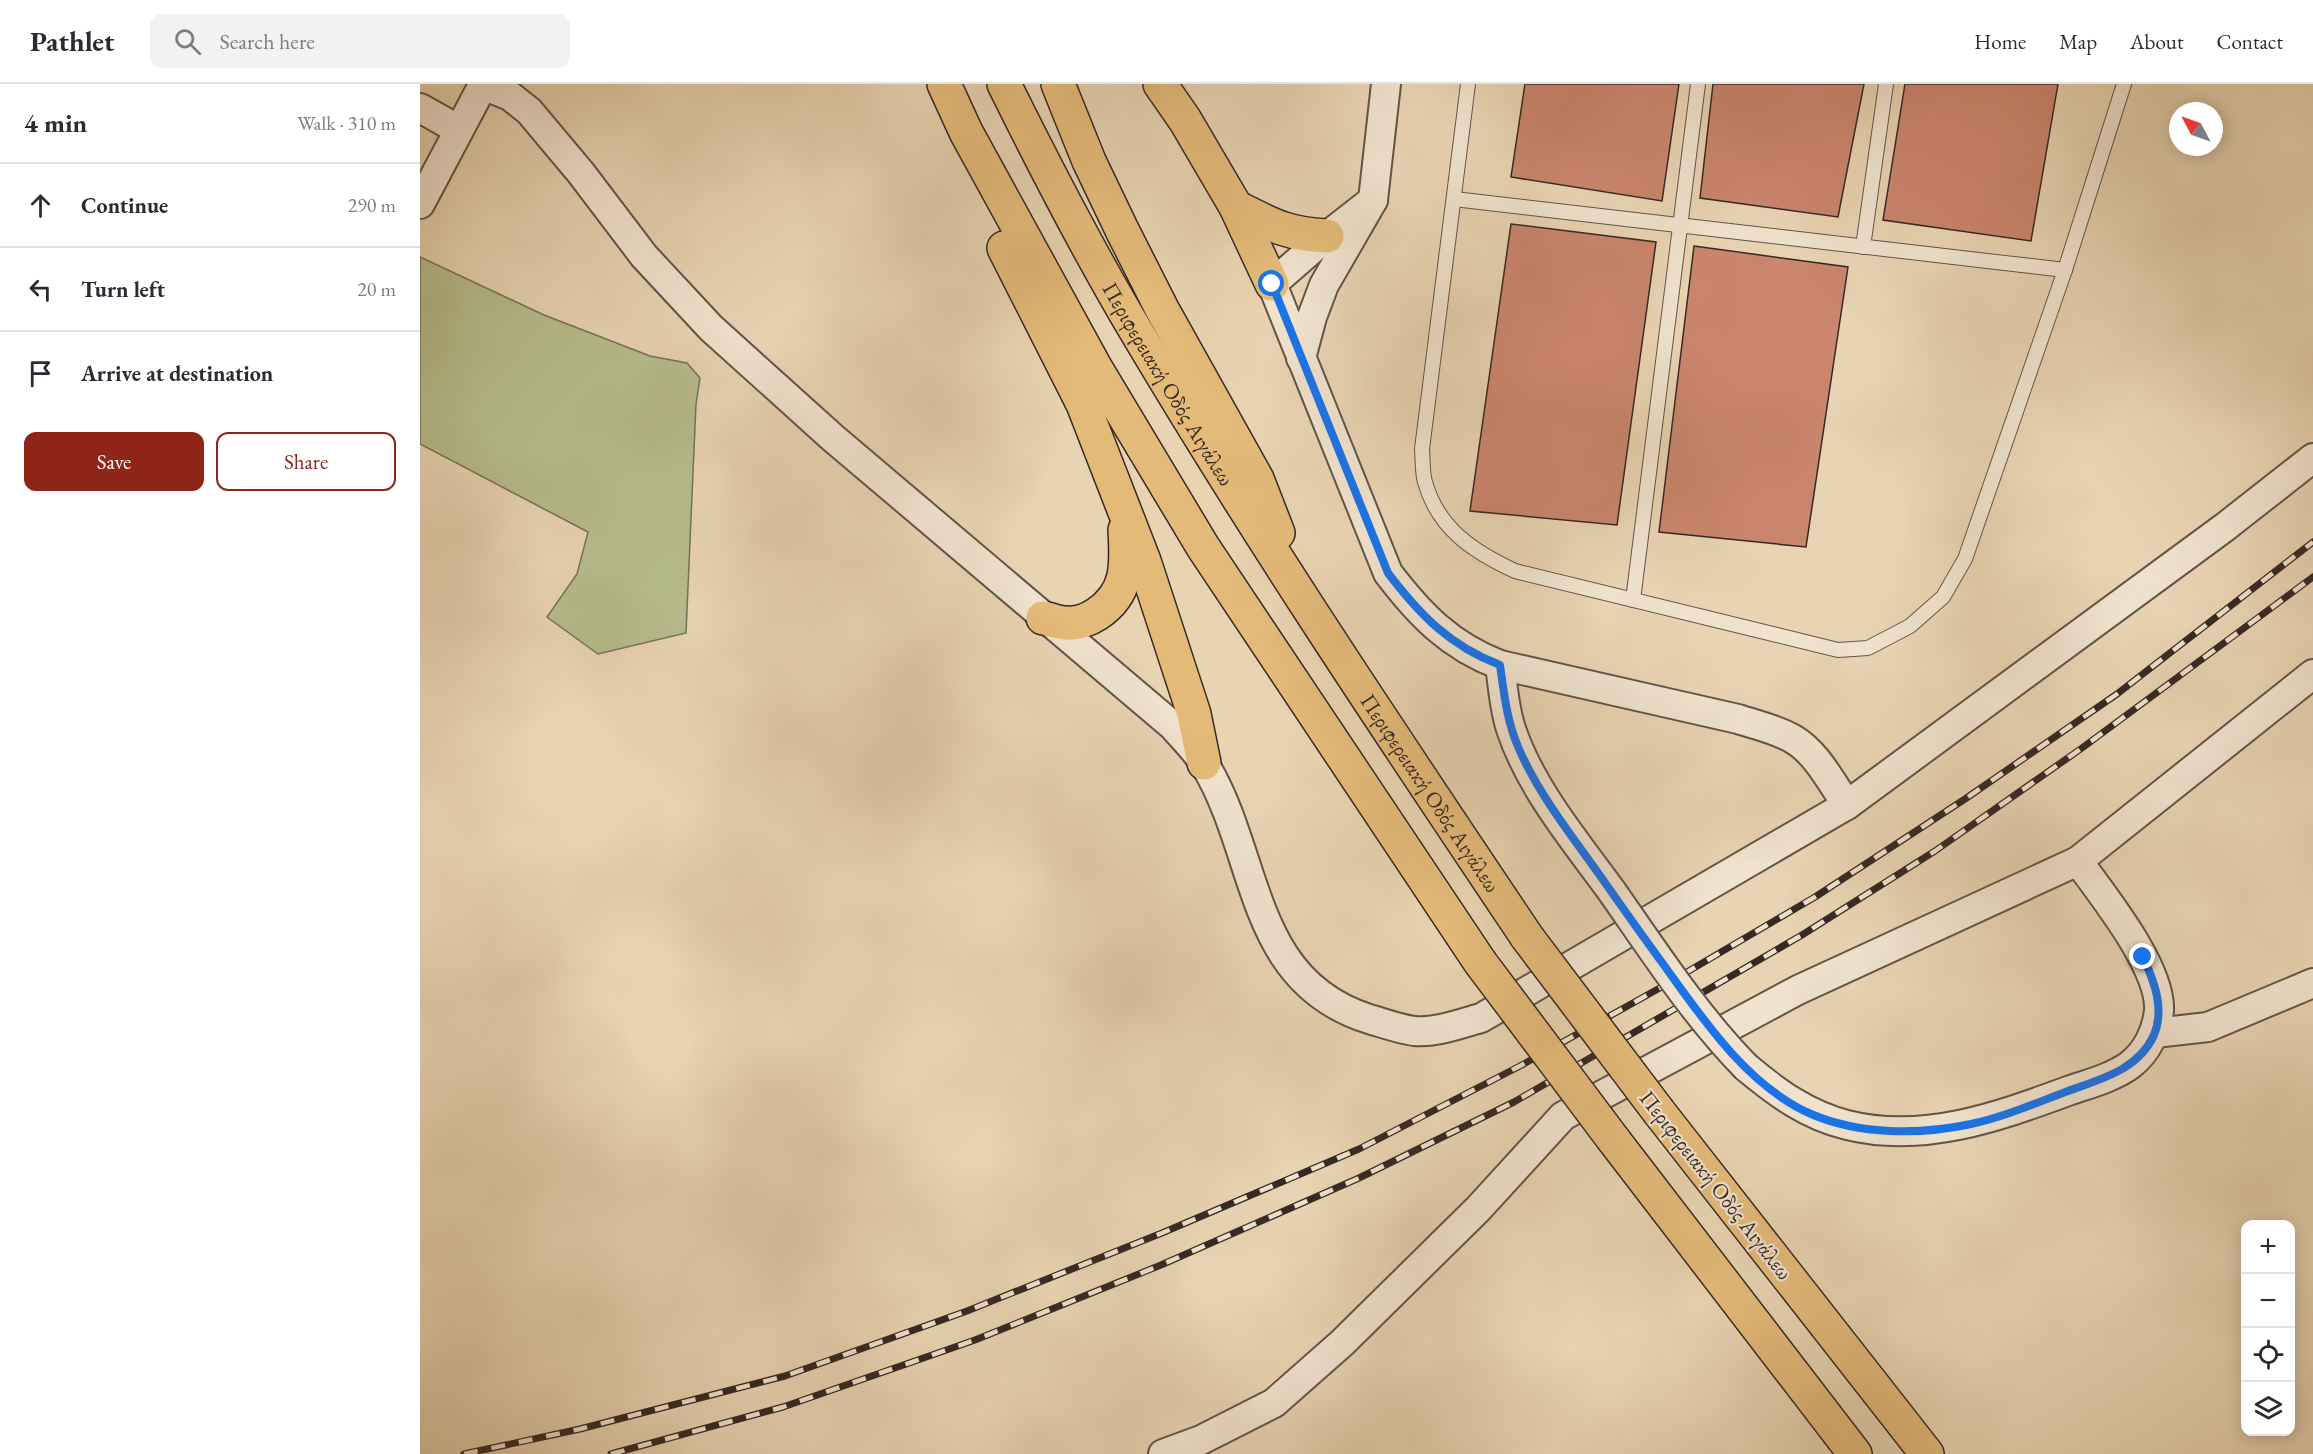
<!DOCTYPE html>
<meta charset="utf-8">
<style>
:root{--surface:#fff;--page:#f2f2f3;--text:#2b2b33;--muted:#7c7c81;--line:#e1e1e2;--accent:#8f2418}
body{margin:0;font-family:"EB Garamond",serif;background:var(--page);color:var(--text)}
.controls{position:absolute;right:18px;bottom:18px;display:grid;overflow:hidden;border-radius:12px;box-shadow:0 3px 15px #0003}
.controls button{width:54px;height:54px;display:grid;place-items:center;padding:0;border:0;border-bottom:2px solid var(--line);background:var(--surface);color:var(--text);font:30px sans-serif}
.compass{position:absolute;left:1749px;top:18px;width:54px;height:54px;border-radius:50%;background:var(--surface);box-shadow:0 3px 15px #0003;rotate:311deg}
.stop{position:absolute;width:18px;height:18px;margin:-14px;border:4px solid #1a73e8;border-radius:50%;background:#fff}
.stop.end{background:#1a73e8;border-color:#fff;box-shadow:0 2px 6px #0008}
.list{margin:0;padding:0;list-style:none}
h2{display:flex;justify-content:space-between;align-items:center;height:78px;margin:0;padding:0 24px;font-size:26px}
h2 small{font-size:20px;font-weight:400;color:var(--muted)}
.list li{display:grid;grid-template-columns:39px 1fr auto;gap:18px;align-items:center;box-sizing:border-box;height:84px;padding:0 24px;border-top:2px solid var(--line)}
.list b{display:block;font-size:22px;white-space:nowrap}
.list em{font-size:20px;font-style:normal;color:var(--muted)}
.actions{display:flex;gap:12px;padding:18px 24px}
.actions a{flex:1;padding:14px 0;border:2px solid var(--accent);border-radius:12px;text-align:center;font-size:21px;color:var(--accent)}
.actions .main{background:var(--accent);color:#fff}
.icon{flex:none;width:33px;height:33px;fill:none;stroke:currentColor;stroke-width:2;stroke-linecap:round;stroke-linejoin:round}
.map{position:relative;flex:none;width:1893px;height:1370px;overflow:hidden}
header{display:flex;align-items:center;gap:36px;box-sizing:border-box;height:84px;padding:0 30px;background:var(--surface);border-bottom:2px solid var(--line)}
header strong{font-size:28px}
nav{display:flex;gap:33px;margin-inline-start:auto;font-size:21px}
.search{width:420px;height:54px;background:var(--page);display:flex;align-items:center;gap:15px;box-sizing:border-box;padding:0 21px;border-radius:12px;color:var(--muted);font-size:22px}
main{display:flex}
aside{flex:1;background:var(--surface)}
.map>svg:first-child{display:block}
.green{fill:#b6bc8c;stroke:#767258;stroke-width:1.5}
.building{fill:#ca856e;stroke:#362924;stroke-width:1.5}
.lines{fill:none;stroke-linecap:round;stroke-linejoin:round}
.lane-casing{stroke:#625448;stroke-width:16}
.street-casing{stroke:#625448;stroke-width:32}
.highway-casing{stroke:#362924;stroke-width:36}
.lane{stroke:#f0e2cd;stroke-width:14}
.street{stroke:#f0e2cd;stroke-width:28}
.highway{stroke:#e4ba79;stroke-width:33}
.rail-casing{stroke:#362924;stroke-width:7}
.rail{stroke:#f0e2cd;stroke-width:4.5;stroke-dasharray:14;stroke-linecap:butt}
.street-bridge-casing{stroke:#625448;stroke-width:32;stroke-linecap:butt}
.highway-bridge-casing{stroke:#362924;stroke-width:36;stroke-linecap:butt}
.street-bridge{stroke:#f0e2cd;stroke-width:28}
.highway-bridge{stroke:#e4ba79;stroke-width:33}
.route{stroke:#1a73e8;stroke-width:8}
.labels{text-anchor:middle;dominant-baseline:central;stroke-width:4.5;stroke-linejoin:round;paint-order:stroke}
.street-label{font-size:22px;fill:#362924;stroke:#f0e2cd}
</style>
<header>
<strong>Pathlet</strong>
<div class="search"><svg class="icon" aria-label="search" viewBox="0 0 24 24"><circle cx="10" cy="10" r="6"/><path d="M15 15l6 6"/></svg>Search here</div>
<nav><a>Home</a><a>Map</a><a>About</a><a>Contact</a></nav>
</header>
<main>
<aside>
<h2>4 min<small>Walk · 310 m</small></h2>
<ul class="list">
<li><svg class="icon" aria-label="ahead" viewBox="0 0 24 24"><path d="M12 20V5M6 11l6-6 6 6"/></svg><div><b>Continue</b></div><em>290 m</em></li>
<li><svg class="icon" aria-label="left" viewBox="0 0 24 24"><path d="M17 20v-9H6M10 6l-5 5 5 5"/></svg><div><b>Turn left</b></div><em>20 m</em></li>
<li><svg class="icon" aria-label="arrive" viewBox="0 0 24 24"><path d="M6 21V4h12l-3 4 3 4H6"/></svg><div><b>Arrive at destination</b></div></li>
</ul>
<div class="actions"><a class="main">Save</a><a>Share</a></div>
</aside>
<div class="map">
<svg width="1893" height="1370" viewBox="0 0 1893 1370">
<rect width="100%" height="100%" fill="#e8d3b2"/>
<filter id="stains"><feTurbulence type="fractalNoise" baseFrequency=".00333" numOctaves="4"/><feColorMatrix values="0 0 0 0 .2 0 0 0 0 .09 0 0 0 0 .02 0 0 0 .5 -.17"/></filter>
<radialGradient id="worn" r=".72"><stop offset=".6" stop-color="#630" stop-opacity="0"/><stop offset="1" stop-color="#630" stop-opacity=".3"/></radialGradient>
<path class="green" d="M0 173 124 231 230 272 267 279 280 294 276 320 266 549 178 570 127 533 157 490 168 448 0 360Z"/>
<g class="building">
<path d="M1105 0H1259L1242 117 1091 93Z"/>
<path d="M1293 0H1444L1418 133 1280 114Z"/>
<path d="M1485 0H1638L1611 157 1463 136Z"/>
<path d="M1091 140 1236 158 1197 441 1050 427Z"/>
<path d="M1274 162 1428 183 1386 463 1239 448Z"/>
</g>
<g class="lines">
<g class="lane-casing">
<g id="lane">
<path d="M1048 0 1002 365C1003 376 1002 388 1005 398 1018 445 1054 468 1095 487L1418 566 1448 564 1490 542 1523 513 1545 475 1645 186 1704 0"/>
<path d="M1034 115 1645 186"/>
<path d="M1443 163 1466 0"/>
<path d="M1213 516 1278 0"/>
</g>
</g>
<g class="street-casing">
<g id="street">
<path d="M0 24 39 46"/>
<path d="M953 116 907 152 852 200 968 489C1000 531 1030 562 1080 581L1318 635C1336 641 1356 645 1373 655 1397 669 1411 698 1427 721"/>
<path d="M0 120 63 1 90 12 109 27 161 89 224 172 291 244 413 354 753 642C763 654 777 667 785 681 840 772 828 897 949 935 963 939 979 945 994 947 1016 949 1039 940 1061 934L1427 721 1805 443 1893 374"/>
<path d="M881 274 892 233 904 201 953 116 966 0"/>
<path d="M1080 581C1083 602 1084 624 1091 645 1111 705 1156 758 1193 809"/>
<path d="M1735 949 1788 943 1893 899"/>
<path d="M1326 983C1357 1009 1387 1031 1427 1041 1503 1060 1577 1033 1648 1007 1668 1000 1692 994 1710 981 1727 968 1737 947 1739 926 1741 883 1683 812 1658 777"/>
<path d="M743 1370 781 1356 854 1319 922 1259 1058 1125 1143 1032 1378 906 1658 777 1893 590"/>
</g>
</g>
<g class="highway-casing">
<g id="highway">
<path d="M524 0 546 48 675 283 783 463 1060 878"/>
<path id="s1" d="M584 0C627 87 672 174 722 257 843 460 975 656 1107 853"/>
<path d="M638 0 669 77 702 146 742 225 837 395 858 449"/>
<path d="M740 0 765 36 816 123 852 200"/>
<path d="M816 123C852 141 866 150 907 152"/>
<path d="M584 164 663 320 724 477 774 630 784 679"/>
<path d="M623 534C630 535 638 539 646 539 656 540 668 536 677 530 709 509 707 480 705 446"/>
<path d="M1239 1028 1507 1370"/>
<path d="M1193 1055 1435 1370"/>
</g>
</g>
<use href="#lane" class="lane"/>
<use href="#street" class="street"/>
<use href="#highway" class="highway"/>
<g class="rail-casing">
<g id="rail">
<path d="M44 1370 160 1345 365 1292 547 1227 742 1149 939 1065 1100 982 1238 905 1395 813 1545 715 1697 610 1893 458"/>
<path d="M191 1370 363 1323 555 1256 741 1181 939 1094 1094 1018 1382 851 1515 767 1662 664 1893 493"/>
</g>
</g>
<use href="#rail" class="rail"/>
<g class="street-bridge-casing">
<path id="street-bridge" d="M1193 809C1235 869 1275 931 1326 983"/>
</g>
<g class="highway-bridge-casing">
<g id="highway-bridge">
<path d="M1107 853 1239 1028"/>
<path d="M1060 878 1193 1055"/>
</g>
</g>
<use href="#street-bridge" class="street-bridge"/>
<use href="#highway-bridge" class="highway-bridge"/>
</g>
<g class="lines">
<path class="route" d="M852 200 968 489C1000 531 1030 562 1080 581 1084 610 1087 638 1099 665 1119 711 1152 752 1181 793 1202 823 1224 854 1246 884 1284 937 1329 1003 1391 1030 1440 1051 1500 1051 1551 1040 1584 1033 1616 1019 1648 1007 1681 995 1718 986 1734 951 1745 924 1734 897 1723 873"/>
</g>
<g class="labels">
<g class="street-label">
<text stroke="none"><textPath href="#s1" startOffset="342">Περιφερειακή Οδός Αιγάλεω</textPath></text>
<text stroke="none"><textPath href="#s1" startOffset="828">Περιφερειακή Οδός Αιγάλεω</textPath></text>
<text transform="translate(1296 1101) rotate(52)">Περιφερειακή Οδός Αιγάλεω</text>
</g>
</g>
<rect width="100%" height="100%" filter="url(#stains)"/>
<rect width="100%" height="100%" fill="url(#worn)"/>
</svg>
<div class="controls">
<button>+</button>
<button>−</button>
<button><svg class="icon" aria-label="locate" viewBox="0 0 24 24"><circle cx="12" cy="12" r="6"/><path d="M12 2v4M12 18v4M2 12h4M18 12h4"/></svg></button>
<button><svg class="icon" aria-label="layers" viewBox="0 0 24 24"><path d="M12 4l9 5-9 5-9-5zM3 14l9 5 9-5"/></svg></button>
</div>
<svg class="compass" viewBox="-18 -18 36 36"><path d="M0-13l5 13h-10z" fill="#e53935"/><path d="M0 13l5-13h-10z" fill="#7c7c81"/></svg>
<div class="stop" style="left:852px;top:200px"></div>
<div class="stop end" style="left:1723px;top:873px"></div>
</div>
</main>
